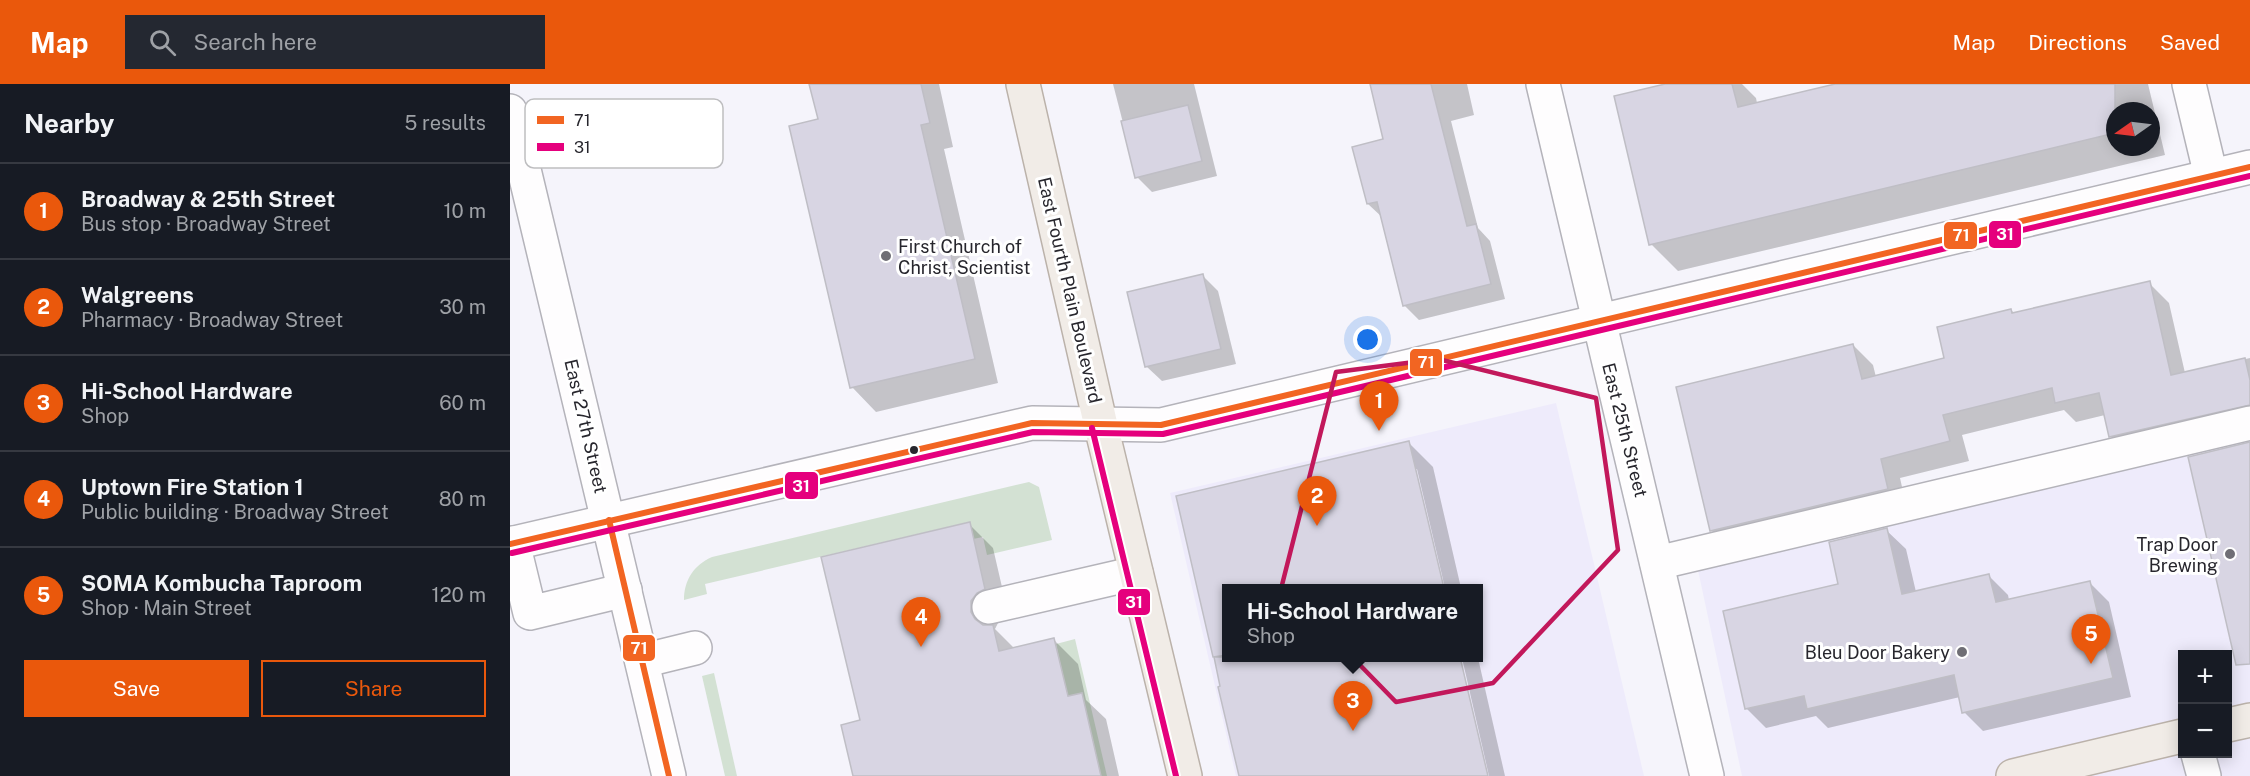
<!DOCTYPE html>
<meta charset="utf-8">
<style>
:root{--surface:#171b24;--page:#242831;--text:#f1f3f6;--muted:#9ea1a6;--line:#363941;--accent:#ea580c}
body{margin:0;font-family:"Public Sans",sans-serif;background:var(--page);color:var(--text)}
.controls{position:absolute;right:18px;bottom:18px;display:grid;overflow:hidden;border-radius:0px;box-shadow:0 3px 15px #0003}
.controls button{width:54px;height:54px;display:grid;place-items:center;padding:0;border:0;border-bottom:2px solid var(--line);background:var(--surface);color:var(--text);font:30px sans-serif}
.compass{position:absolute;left:1596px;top:18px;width:54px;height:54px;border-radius:50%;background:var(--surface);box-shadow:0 3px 15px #0003;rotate:256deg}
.you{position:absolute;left:858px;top:256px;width:21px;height:21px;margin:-15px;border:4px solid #fff;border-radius:50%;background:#1a73e8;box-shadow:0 0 0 9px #1a73e833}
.badge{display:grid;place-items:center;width:39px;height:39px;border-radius:50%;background:var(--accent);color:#fff;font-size:20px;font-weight:700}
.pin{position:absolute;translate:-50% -50px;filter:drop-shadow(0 2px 3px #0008)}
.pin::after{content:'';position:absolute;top:32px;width:21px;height:18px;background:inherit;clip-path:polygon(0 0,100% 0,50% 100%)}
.popup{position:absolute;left:712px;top:500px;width:261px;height:78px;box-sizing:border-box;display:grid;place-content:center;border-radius:0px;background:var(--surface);filter:drop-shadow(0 2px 4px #0005);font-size:20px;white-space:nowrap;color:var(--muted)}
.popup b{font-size:22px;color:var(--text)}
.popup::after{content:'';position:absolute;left:50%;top:100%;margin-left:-12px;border:12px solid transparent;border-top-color:var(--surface)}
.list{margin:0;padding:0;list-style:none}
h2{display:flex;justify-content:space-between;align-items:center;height:78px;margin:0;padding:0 24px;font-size:26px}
h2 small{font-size:20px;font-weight:400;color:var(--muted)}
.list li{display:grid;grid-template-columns:39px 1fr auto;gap:18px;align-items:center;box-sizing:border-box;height:96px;padding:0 24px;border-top:2px solid var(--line)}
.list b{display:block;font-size:22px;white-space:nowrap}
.list p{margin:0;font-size:20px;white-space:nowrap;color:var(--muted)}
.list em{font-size:20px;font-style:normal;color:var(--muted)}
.actions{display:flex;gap:12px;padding:18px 24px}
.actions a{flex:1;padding:14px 0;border:2px solid var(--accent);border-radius:0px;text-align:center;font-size:21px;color:var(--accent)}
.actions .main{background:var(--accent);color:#fff}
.icon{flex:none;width:33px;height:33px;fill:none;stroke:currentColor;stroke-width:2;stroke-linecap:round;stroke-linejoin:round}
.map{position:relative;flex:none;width:1740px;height:692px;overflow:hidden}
header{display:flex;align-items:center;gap:36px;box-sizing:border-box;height:84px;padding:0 30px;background:var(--accent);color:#fff}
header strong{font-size:28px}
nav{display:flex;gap:33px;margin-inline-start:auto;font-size:21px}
.search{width:420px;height:54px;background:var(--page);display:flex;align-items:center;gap:15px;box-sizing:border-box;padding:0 21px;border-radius:0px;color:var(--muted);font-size:22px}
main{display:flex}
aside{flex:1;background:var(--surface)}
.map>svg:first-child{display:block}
.built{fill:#eeebfb;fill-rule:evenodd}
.green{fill:#d3e1d3}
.shadow{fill:#0003;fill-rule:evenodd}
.building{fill:#d8d5e3;stroke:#bfbec5;stroke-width:1.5}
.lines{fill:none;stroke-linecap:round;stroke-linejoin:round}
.minor-casing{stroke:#b4b3ba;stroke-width:36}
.major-casing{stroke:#bbb2aa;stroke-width:36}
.minor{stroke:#fefdfe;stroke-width:33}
.major{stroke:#f1ece7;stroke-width:33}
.bus-1-casing{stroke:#fff;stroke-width:10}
.bus-2-casing{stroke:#fff;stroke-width:10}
.bus-1{stroke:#f26522;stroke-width:6}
.bus-2{stroke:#e5007d;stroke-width:6}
.marked{fill:none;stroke:#c2185b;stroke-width:4.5;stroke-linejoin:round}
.poi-dot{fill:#6f6e75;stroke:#fff;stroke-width:2}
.bus-dot{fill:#27262d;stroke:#fff;stroke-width:2}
.labels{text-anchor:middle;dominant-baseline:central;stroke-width:6;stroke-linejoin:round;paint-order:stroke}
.poi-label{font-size:18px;fill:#27262d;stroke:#fff;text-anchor:end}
.street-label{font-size:18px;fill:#27262d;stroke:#fff}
.key{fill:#fff;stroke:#bebec0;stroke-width:1.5}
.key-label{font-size:16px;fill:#27262d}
.line-badge{stroke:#fff;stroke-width:2}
.badge-label{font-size:16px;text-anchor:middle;font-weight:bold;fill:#fff}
</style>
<header>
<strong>Map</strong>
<div class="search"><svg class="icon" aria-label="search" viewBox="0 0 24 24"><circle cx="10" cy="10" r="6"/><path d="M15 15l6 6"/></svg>Search here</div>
<nav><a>Map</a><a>Directions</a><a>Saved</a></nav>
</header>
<main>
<aside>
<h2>Nearby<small>5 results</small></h2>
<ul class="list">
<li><span class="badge">1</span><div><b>Broadway &amp; 25th Street</b><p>Bus stop · Broadway Street</p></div><em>10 m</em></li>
<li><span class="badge">2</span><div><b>Walgreens</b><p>Pharmacy · Broadway Street</p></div><em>30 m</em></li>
<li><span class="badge">3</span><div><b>Hi-School Hardware</b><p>Shop</p></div><em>60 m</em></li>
<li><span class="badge">4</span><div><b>Uptown Fire Station 1</b><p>Public building · Broadway Street</p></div><em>80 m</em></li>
<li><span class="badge">5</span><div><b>SOMA Kombucha Taproom</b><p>Shop · Main Street</p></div><em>120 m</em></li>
</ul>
<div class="actions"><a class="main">Save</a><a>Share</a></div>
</aside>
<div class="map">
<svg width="1740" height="692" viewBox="0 0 1740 692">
<rect width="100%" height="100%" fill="#f5f4fb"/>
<g class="built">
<path d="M1046 319 1134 692H726L660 409ZM717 504H969V574H717Z"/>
<path d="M1740 325V692H1232L1182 458ZM1672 570H1718V670H1672Z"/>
</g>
<g class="green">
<path d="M519 398 529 403 542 456 477 471 473 453 463 455 459 438 195 500 197 510 174 516C174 496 184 481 202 473Z"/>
<path d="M565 555 597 692H591L572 610 558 612 546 560Z"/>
<path d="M204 589 227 692H215L192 592Z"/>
</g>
<g class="shadow">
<path d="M301 0H429L443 63 434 65 488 299 366 328 342 303 310 36Z"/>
<path d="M603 0H684L707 92 642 108 627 93Z"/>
<path d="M862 0H957L964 31 941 37 968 144 980 157 995 215 909 236 894 221 873 134 858 120 875 57Z"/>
<path d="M1162 0H1232L1246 14 1247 19 1326 0H1638L1655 71 1168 187 1141 160ZM1605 27H1641V63H1605Z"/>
<path d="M693 192 708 207 726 280 652 297 636 282Z"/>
<path d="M1639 199 1659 219 1675 289 1740 274V344L1620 372 1600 352 1595 331 1566 338 1554 326 1452 351 1459 377 1390 394 1397 425 1221 466 1201 446 1343 261 1363 281 1366 293 1436 275 1501 226 1505 230Z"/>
<path d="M899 359 923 383 951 504H935L907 385H904L932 504H717V574H948L976 692H731L668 413Z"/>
<path d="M459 440 483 464 498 529 491 533 485 545 505 565 544 556 568 580 576 616 596 635 609 692H345L333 642 352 638Z"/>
<path d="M1376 446 1396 465 1406 508 1479 492 1498 511 1499 516 1580 499 1599 518 1621 613 1473 647 1454 628 1450 613 1318 644 1306 632 1256 644 1236 624 1330 502Z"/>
<path d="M952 574H968L995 692H979Z"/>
</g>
<g class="building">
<path d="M299 0H411L420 39 411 41 465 275 340 304 279 42 308 35Z"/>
<path d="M860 0H921L957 142 966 140 981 200 893 222 867 118 857 120 842 63 873 55Z"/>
<path d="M1155 0H1222L1228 23 1325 0H1605V49L1139 161 1104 12Z"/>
<path d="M678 21 692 77 625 94 611 37Z"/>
<path d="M693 190 711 265 635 283 617 208Z"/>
<path d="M1640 197 1661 291 1735 274 1740 296V321L1599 353 1589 309 1545 319 1542 304 1433 331 1440 357 1371 375 1378 405 1200 447 1166 303 1343 260 1352 295 1434 274 1427 243 1501 225 1502 229Z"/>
<path d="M899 357 934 504H717V571L703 573 666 412Z"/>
<path d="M1740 358V580L1726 581 1678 373Z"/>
<path d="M460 438 475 505 467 509 461 517V528L465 535 473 541H483L489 567 544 554 558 612 572 609 591 692H343L331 641 350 636 311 473Z"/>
<path d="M1377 444 1392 510 1479 490 1486 518 1580 497 1603 594 1452 629 1444 591 1297 625 1294 612 1235 625 1213 527 1328 500 1319 458Z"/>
<path d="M704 573H950L978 692H729L708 603 710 602Z"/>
</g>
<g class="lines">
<g class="minor-casing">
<g id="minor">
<path d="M1033 0 1197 692"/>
<path d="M1679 0 1701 92"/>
<path d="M0 27 159 692"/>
<path d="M3 459 20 529 115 506"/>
<path d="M0 460 522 339 651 341 1740 83"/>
<path d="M1147 479 1740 339"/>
<path d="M479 523 626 489"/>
<path d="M132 577 185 564"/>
<path d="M1688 670 1694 692"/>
</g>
</g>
<g class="major-casing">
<g id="major">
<path d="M513 0 591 342 675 692"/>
<path d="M1718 641 1740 636"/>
<path d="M1503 692 1672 652"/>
</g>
</g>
<use href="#minor" class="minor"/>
<use href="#major" class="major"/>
<g class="bus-1-casing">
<g id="bus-1">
<path d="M99 436 159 692"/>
<path d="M0 460 522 339 651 341 1740 83"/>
</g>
</g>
<g class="bus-2-casing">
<g id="bus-2">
<path d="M582 344 666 692"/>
<path d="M2 469 523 348 653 350 1740 92"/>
</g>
</g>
<use href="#bus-1" class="bus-1"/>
<use href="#bus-2" class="bus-2"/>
</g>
<path class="marked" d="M928 275 1086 314 1108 466 983 599 886 618 772 501 826 288Z"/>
<g class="poi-dot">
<circle cx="376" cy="172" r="6"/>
<circle cx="1720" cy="470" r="6"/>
<circle cx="1452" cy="568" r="6"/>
</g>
<circle class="bus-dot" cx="404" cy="366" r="5"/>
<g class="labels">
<g class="poi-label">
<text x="388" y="162" text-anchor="start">First Church of<tspan x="388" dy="21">Christ, Scientist</tspan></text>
<text x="1708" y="460">Trap Door<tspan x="1708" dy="21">Brewing</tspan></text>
<text x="1440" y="568">Bleu Door Bakery</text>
</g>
<g class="street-label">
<text transform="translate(560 206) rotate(77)">East Fourth Plain Boulevard</text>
<text transform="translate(76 342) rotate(77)">East 27th Street</text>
<text transform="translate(1115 346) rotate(76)">East 25th Street</text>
</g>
</g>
<rect x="15" y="15" width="198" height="69" rx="9" class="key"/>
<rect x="27" y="32" width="27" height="8" fill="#f26522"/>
<rect x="27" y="59" width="27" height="8" fill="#e5007d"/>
<g class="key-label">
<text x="64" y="42">71</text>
<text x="64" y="69">31</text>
</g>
<g class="line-badge">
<rect x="1478" y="136" width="34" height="29" rx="6" fill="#e5007d"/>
<rect x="1433" y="137" width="35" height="29" rx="6" fill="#f26522"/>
<rect x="899" y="264" width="34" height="29" rx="6" fill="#f26522"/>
<rect x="274" y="387" width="35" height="29" rx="6" fill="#e5007d"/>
<rect x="607" y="504" width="34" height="28" rx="6" fill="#e5007d"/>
<rect x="112" y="550" width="34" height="28" rx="6" fill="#f26522"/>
</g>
<g class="badge-label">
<text x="1495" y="156">31</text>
<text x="1451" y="157">71</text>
<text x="916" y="284">71</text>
<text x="291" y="408">31</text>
<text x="624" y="524">31</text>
<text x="129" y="570">71</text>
</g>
</svg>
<div class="controls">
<button>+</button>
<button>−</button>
</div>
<svg class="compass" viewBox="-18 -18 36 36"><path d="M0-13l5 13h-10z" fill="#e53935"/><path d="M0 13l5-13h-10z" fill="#9ea1a6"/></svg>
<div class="you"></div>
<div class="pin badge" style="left:869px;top:347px">1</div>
<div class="pin badge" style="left:807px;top:442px">2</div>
<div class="pin badge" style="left:843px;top:647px">3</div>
<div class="popup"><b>Hi-School Hardware</b>Shop</div>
<div class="pin badge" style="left:411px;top:563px">4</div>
<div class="pin badge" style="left:1581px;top:580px">5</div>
</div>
</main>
